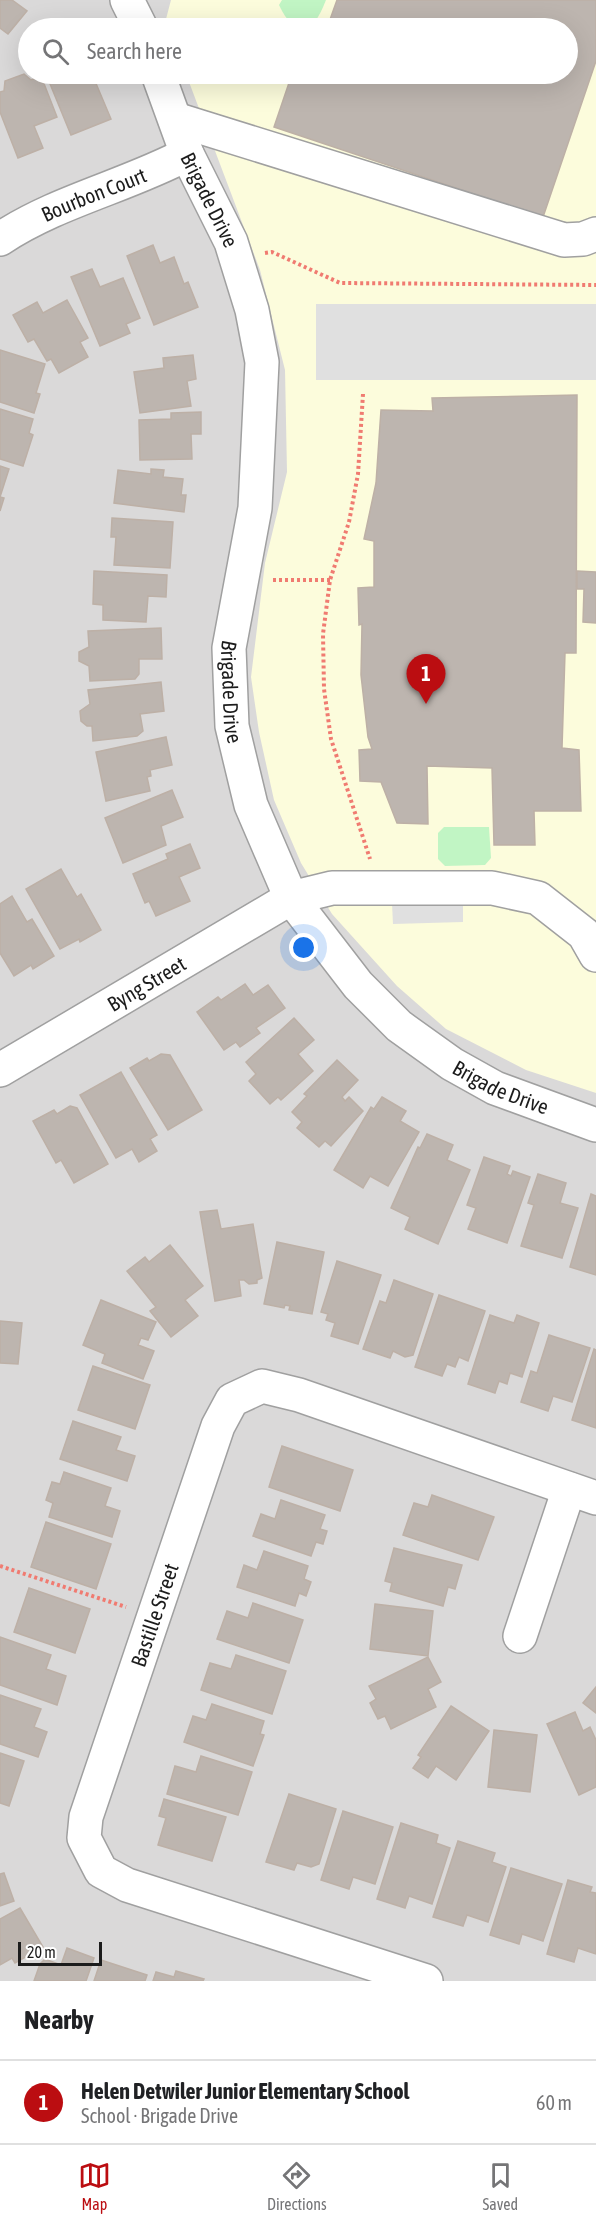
<!DOCTYPE html>
<meta charset="utf-8">
<style>
:root{--surface:#fff;--page:#f2f2f2;--text:#202124;--muted:#757577;--line:#e0e0e0;--accent:#bb0d11}
body{margin:0;font-family:"Asap Condensed",sans-serif;background:var(--page);color:var(--text)}
.scale{position:absolute;left:18px;bottom:15px;width:84px;box-sizing:border-box;padding-left:6px;border:3px solid #1c1c1c;border-top:0;font-size:16px;line-height:21px;white-space:nowrap;color:#1c1c1c;-webkit-text-stroke:4px #fff;paint-order:stroke}
.you{position:absolute;left:304px;top:948px;width:21px;height:21px;margin:-15px;border:4px solid #fff;border-radius:50%;background:#1a73e8;box-shadow:0 0 0 9px #1a73e833}
.badge{display:grid;place-items:center;width:39px;height:39px;border-radius:50%;background:var(--accent);color:#fff;font-size:20px;font-weight:700}
.pin{position:absolute;translate:-50% -50px;filter:drop-shadow(0 2px 3px #0008)}
.pin::after{content:'';position:absolute;top:32px;width:21px;height:18px;background:inherit;clip-path:polygon(0 0,100% 0,50% 100%)}
.list{margin:0;padding:0;list-style:none}
h2{display:flex;justify-content:space-between;align-items:center;height:78px;margin:0;padding:0 24px;font-size:26px}
h2 small{font-size:20px;font-weight:400;color:var(--muted)}
.list li{display:grid;grid-template-columns:39px 1fr auto;gap:18px;align-items:center;box-sizing:border-box;height:84px;padding:0 24px;border-top:2px solid var(--line)}
.list b{display:block;font-size:22px;white-space:nowrap}
.list p{margin:0;font-size:20px;white-space:nowrap;color:var(--muted)}
.list em{font-size:20px;font-style:normal;color:var(--muted)}
.icon{flex:none;width:33px;height:33px;fill:none;stroke:currentColor;stroke-width:2;stroke-linecap:round;stroke-linejoin:round}
.map{position:relative;flex:none;width:596px;height:1981px;overflow:hidden}
.search{position:absolute;background:var(--surface);box-shadow:0 6px 24px #0002;left:18px;right:18px;top:18px;height:66px;display:flex;align-items:center;gap:15px;box-sizing:border-box;padding:0 21px;border-radius:33px;color:var(--muted);font-size:22px}
.sheet{height:162px;background:var(--surface)}
nav{display:flex;justify-content:space-around;align-items:center;box-sizing:border-box;height:84px;border-top:2px solid var(--line);background:var(--surface);font-size:16px;color:var(--muted)}
nav a{display:grid;justify-items:center;gap:3px}
nav .on{color:var(--accent)}
.map>svg:first-child{display:block}
.residential{fill:#dad9d9;fill-rule:evenodd}
.education{fill:#fcfcdc}
.park{fill:#c1f5c4}
.parking{fill:#e0e0e0}
.building{fill:#bdb5af;stroke:#bdb0a6;stroke-width:1.5}
.lines{fill:none;stroke-linecap:round;stroke-linejoin:round}
.minor-casing{stroke:#a0a0a0;stroke-width:36}
.path{stroke:#f07b71;stroke-width:4;stroke-dasharray:3 3;stroke-linecap:butt}
.minor{stroke:#fff;stroke-width:33}
.labels{text-anchor:middle;dominant-baseline:central;stroke-width:4.5;stroke-linejoin:round;paint-order:stroke}
.street-label{font-size:21px;fill:#1c1c1c;stroke:#fff}
</style>
<div class="map">
<svg width="596" height="1981" viewBox="0 0 596 1981">
<rect width="100%" height="100%" fill="#ede9e2"/>
<path class="residential" d="M0 0H596V1981H0ZM28 28H568V74H28Z"/>
<path class="education" d="M171 0H596V1093L526 1070 446 1029 397 986 332 914 301 863 274 800 259 732 251 677 265 563 287 472 285 370 260 270 186 74H568V28H169L166 19Z"/>
<g class="park">
<path d="M282 0H326C313 34 297 42 279 5Z"/>
<path d="M444 827H489L491 858 485 865 445 866 438 859V833Z"/>
</g>
<g class="parking">
<rect x="316" y="304" width="280" height="76"/>
<path d="M463 901V922L393 924 392 903Z"/>
</g>
<g class="building">
<path d="M0 0H12L27 11 8 34 0 28Z"/>
<path d="M337 0H596V61L543 217 274 127 292 74H568V28H327Z"/>
<path d="M24 74 31 80 41 76 57 117 34 126 43 148 18 158 0 112V92L4 91 5 81Z"/>
<path d="M46 74H92L111 119 71 135Z"/>
<path d="M153 245 160 263 174 257 184 284 188 282 198 307 154 325 127 256Z"/>
<path d="M92 269 100 287 123 278 140 318 126 324 130 333 100 346 71 277Z"/>
<path d="M67 300 88 338 80 342 88 357 59 373 51 359 47 361 34 339 28 342 13 315 37 302 43 313Z"/>
<path d="M0 350 45 364 36 393 40 394 34 413 0 402Z"/>
<path d="M193 355 196 379 187 381 191 406 140 413 134 372 164 368 163 358Z"/>
<path d="M577 395 576 653H565L562 748 579 750 581 811H534L535 845H494L492 768 427 766 428 824 397 823 381 782 360 781 359 750 372 749 368 737 361 675 362 624 359 625 358 588 374 587V541L364 539 376 483 381 410 433 411 432 398Z"/>
<path d="M0 409 33 419 29 433 33 435 23 466 0 459Z"/>
<path d="M201 412V434H191L192 459 140 460 139 420 171 419V413Z"/>
<path d="M0 466 9 469 0 497 4 498 0 511Z"/>
<path d="M151 469 164 470 163 477 183 479 181 495H186L184 512 114 503 118 470 151 474Z"/>
<path d="M112 518 173 522 170 568 114 565 116 537H111Z"/>
<path d="M94 571 167 575 166 597 148 596 146 622 103 620V605L93 604Z"/>
<path d="M577 571 596 572V623L583 622 584 589H577Z"/>
<path d="M161 628 162 659H139V674L135 679 90 681 89 666 79 661V652L89 647 88 631Z"/>
<path d="M161 682 164 711 140 714 143 731 137 736 93 741 92 726H87L81 721 80 711 90 704 88 690Z"/>
<path d="M166 737 172 765 150 770 151 776 147 777 150 791 106 801 96 752Z"/>
<path d="M172 790 183 817 161 826 166 845 123 863 105 818Z"/>
<path d="M190 844 200 868 179 877 190 901 156 916 149 901 145 903 133 874 168 859 166 854Z"/>
<path d="M61 869 77 897 81 894 101 930 80 942 79 939 60 949 26 889Z"/>
<path d="M12 896 27 922 32 919 54 956 33 969 31 965 14 976 0 953V904Z"/>
<path d="M245 984 253 995 268 985 285 1008 256 1028 260 1033 240 1047 236 1042 224 1050 197 1012 218 997 221 1000Z"/>
<path d="M294 1018 314 1040 298 1054 313 1071 281 1100 278 1097 270 1104 249 1081 256 1074 246 1062Z"/>
<path d="M161 1054 170 1055 202 1110 168 1130 130 1068 147 1058 149 1061Z"/>
<path d="M337 1060 358 1080 342 1097 345 1101 349 1097 363 1111 331 1146 325 1141 319 1147 297 1128 302 1122 292 1112 307 1096 304 1094Z"/>
<path d="M121 1072 157 1135 150 1139 157 1151 139 1162 132 1149 116 1158 80 1095Z"/>
<path d="M382 1097 406 1111 400 1121 419 1132 388 1186 370 1176 363 1188 334 1170 371 1107 374 1109Z"/>
<path d="M70 1106 77 1108 108 1164 74 1183 61 1160 56 1163 33 1121 54 1110 57 1114Z"/>
<path d="M427 1134 453 1145 447 1160 470 1170 438 1244 405 1229 410 1217 391 1208 418 1147 420 1148Z"/>
<path d="M484 1157 510 1166 507 1174 511 1176 513 1171 530 1177 507 1243 468 1229 476 1208 467 1205Z"/>
<path d="M538 1174 566 1183 560 1203 578 1208 562 1258 521 1246 534 1205 528 1203Z"/>
<path d="M591 1194 596 1196V1275L570 1267Z"/>
<path d="M217 1210 221 1229 253 1224 262 1278 257 1280V1283L249 1284 244 1280H239L241 1296 215 1301 200 1212Z"/>
<path d="M277 1242 324 1252 312 1314 289 1310 290 1306 285 1305 284 1308 264 1304Z"/>
<path d="M170 1245 203 1286 185 1300 198 1316 171 1337 150 1311 156 1307 127 1271 145 1257 149 1262Z"/>
<path d="M337 1261 381 1275 358 1344 331 1336 335 1323 326 1320 328 1314 321 1312Z"/>
<path d="M394 1280 433 1294 413 1355 405 1357 393 1351 390 1358 363 1349 380 1301 386 1303Z"/>
<path d="M439 1295 485 1311 468 1361 459 1357 455 1367 447 1364 442 1376 415 1367Z"/>
<path d="M101 1300 156 1322 148 1340 141 1338 138 1345 154 1351 143 1379 102 1363 105 1354 83 1345Z"/>
<path d="M490 1315 514 1323 517 1315 539 1323 522 1377 510 1373 507 1384 499 1381 495 1393 468 1384Z"/>
<path d="M0 1321 22 1323 18 1364 0 1363Z"/>
<path d="M549 1335 590 1348 572 1402 553 1396 548 1411 521 1402 531 1371 537 1373Z"/>
<path d="M594 1349 596 1350V1428L572 1420Z"/>
<path d="M93 1366 150 1385 135 1429 78 1410Z"/>
<path d="M73 1421 121 1437 116 1450 135 1456 127 1481 60 1459Z"/>
<path d="M282 1446 353 1470 340 1511 269 1487Z"/>
<path d="M64 1472 111 1488 105 1506 120 1511 112 1537 49 1517 53 1503 46 1500 52 1482 60 1484Z"/>
<path d="M432 1495 494 1517 478 1560 403 1535 414 1503 428 1507Z"/>
<path d="M281 1500 325 1515 320 1529 327 1531 323 1544 316 1542 311 1556 253 1536 261 1514 275 1519Z"/>
<path d="M46 1522 111 1544 96 1589 31 1567Z"/>
<path d="M394 1548 462 1565 455 1589 448 1587 443 1606 390 1591 392 1583 385 1581Z"/>
<path d="M264 1551 308 1566 304 1579 311 1582 306 1596 299 1593 295 1606 237 1587 244 1565 257 1570Z"/>
<path d="M29 1588 90 1609 75 1653 14 1632Z"/>
<path d="M253 1603 303 1620 289 1663 217 1639 227 1611 248 1618Z"/>
<path d="M375 1604 433 1611 428 1656 370 1649Z"/>
<path d="M0 1637 51 1655 46 1669 66 1676 57 1705 0 1685Z"/>
<path d="M236 1655 286 1671 272 1714 201 1690 210 1663 231 1669Z"/>
<path d="M428 1657 441 1682 428 1689 436 1707 391 1729 385 1716 378 1719 370 1703 376 1699 369 1686Z"/>
<path d="M596 1687V1713L583 1703Z"/>
<path d="M0 1695 41 1709 34 1727 47 1732 38 1757 0 1744Z"/>
<path d="M212 1704 264 1721 260 1734 264 1735 253 1766 184 1742 193 1716 206 1720Z"/>
<path d="M451 1706 489 1731 456 1780 436 1766 428 1778 413 1768 421 1757 418 1755Z"/>
<path d="M575 1712 583 1731 590 1727 596 1740V1787L579 1795 547 1724Z"/>
<path d="M494 1730 537 1735 530 1792 488 1787Z"/>
<path d="M0 1753 24 1761 9 1806 0 1803Z"/>
<path d="M201 1756 252 1772 238 1815 167 1794 175 1766 196 1772Z"/>
<path d="M289 1794 336 1809 319 1864 311 1867 297 1863 294 1870 266 1862Z"/>
<path d="M164 1799 226 1817 212 1861 158 1845 166 1818 159 1816Z"/>
<path d="M343 1811 393 1827 375 1884 353 1877 349 1889 321 1880Z"/>
<path d="M401 1823 438 1835 436 1843 450 1848 432 1904 409 1896 405 1908 377 1899Z"/>
<path d="M458 1841 495 1853 492 1862 506 1867 488 1922 467 1915 463 1926 433 1917Z"/>
<path d="M511 1868 562 1884 543 1941 522 1934 519 1944 490 1935Z"/>
<path d="M4 1873 14 1901 0 1906V1874Z"/>
<path d="M568 1880 592 1887 590 1892 596 1893V1954L578 1948 574 1962 547 1954Z"/>
<path d="M20 1908 43 1947 15 1963 12 1958 0 1965V1919Z"/>
<path d="M67 1948 94 1958 86 1981H34L40 1964 45 1959 61 1965Z"/>
<path d="M101 1960 147 1975 145 1981H94Z"/>
<path d="M176 1971 204 1979 203 1981H153L156 1972 174 1977Z"/>
</g>
<g class="lines">
<g class="minor-casing">
<g id="minor">
<path d="M127 0 141 28"/>
<path id="s1" d="M158 74 187 154 231 242 252 310 262 362 255 508 229 648 232 726 251 805 291 898 358 985 399 1026 452 1064 495 1088 596 1125"/>
<path d="M175 119 564 240 583 239 596 234"/>
<path id="s2" d="M0 239C57 201 127 186 187 154"/>
<path id="s3" d="M0 1070 291 898 332 888H492L538 898 584 934 596 955"/>
<path d="M520 1636 569 1489"/>
<path id="s4" d="M426 1981 127 1885 101 1871 84 1838 86 1817 218 1426 232 1400 262 1386 299 1395 596 1498"/>
</g>
</g>
<g class="path">
<path d="M265 253 272 252 340 283 596 285"/>
<path d="M363 394 358 474 349 522 330 580 323 634 324 689 331 739 370 859"/>
<path d="M273 580H330"/>
<path d="M0 1566 126 1607"/>
</g>
<use href="#minor" class="minor"/>
</g>
<g class="labels">
<g class="street-label">
<text stroke="none"><textPath href="#s2" startOffset="104">Bourbon Court</textPath></text>
<text stroke="none"><textPath href="#s1" startOffset="136">Brigade Drive</textPath></text>
<text stroke="none"><textPath href="#s1" startOffset="640">Brigade Drive</textPath></text>
<text stroke="none"><textPath href="#s3" startOffset="170">Byng Street</textPath></text>
<text stroke="none"><textPath href="#s1" startOffset="1144">Brigade Drive</textPath></text>
<text stroke="none"><textPath href="#s4" startOffset="615">Bastille Street</textPath></text>
</g>
</g>
</svg>
<div class="scale">20 m</div>
<div class="you"></div>
<div class="pin badge" style="left:426px;top:704px">1</div>
<div class="search"><svg class="icon" aria-label="search" viewBox="0 0 24 24"><circle cx="10" cy="10" r="6"/><path d="M15 15l6 6"/></svg>Search here</div>
</div>
<section class="sheet">
<h2>Nearby<small></small></h2>
<ul class="list">
<li><span class="badge">1</span><div><b>Helen Detwiler Junior Elementary School</b><p>School · Brigade Drive</p></div><em>60 m</em></li>
</ul>
</section>
<nav>
<a class="on"><svg class="icon" aria-label="map" viewBox="0 0 24 24"><path d="M3 6l6-2 6 2 6-2v14l-6 2-6-2-6 2zM9 4v14M15 6v14"/></svg>Map</a>
<a><svg class="icon" aria-label="directions" viewBox="0 0 24 24"><path d="M12 3l9 9-9 9-9-9zM9 14v-3h6M13 9l2 2-2 2"/></svg>Directions</a>
<a><svg class="icon" aria-label="saved" viewBox="0 0 24 24"><path d="M7 4h10v16l-5-4-5 4z"/></svg>Saved</a>
</nav>
